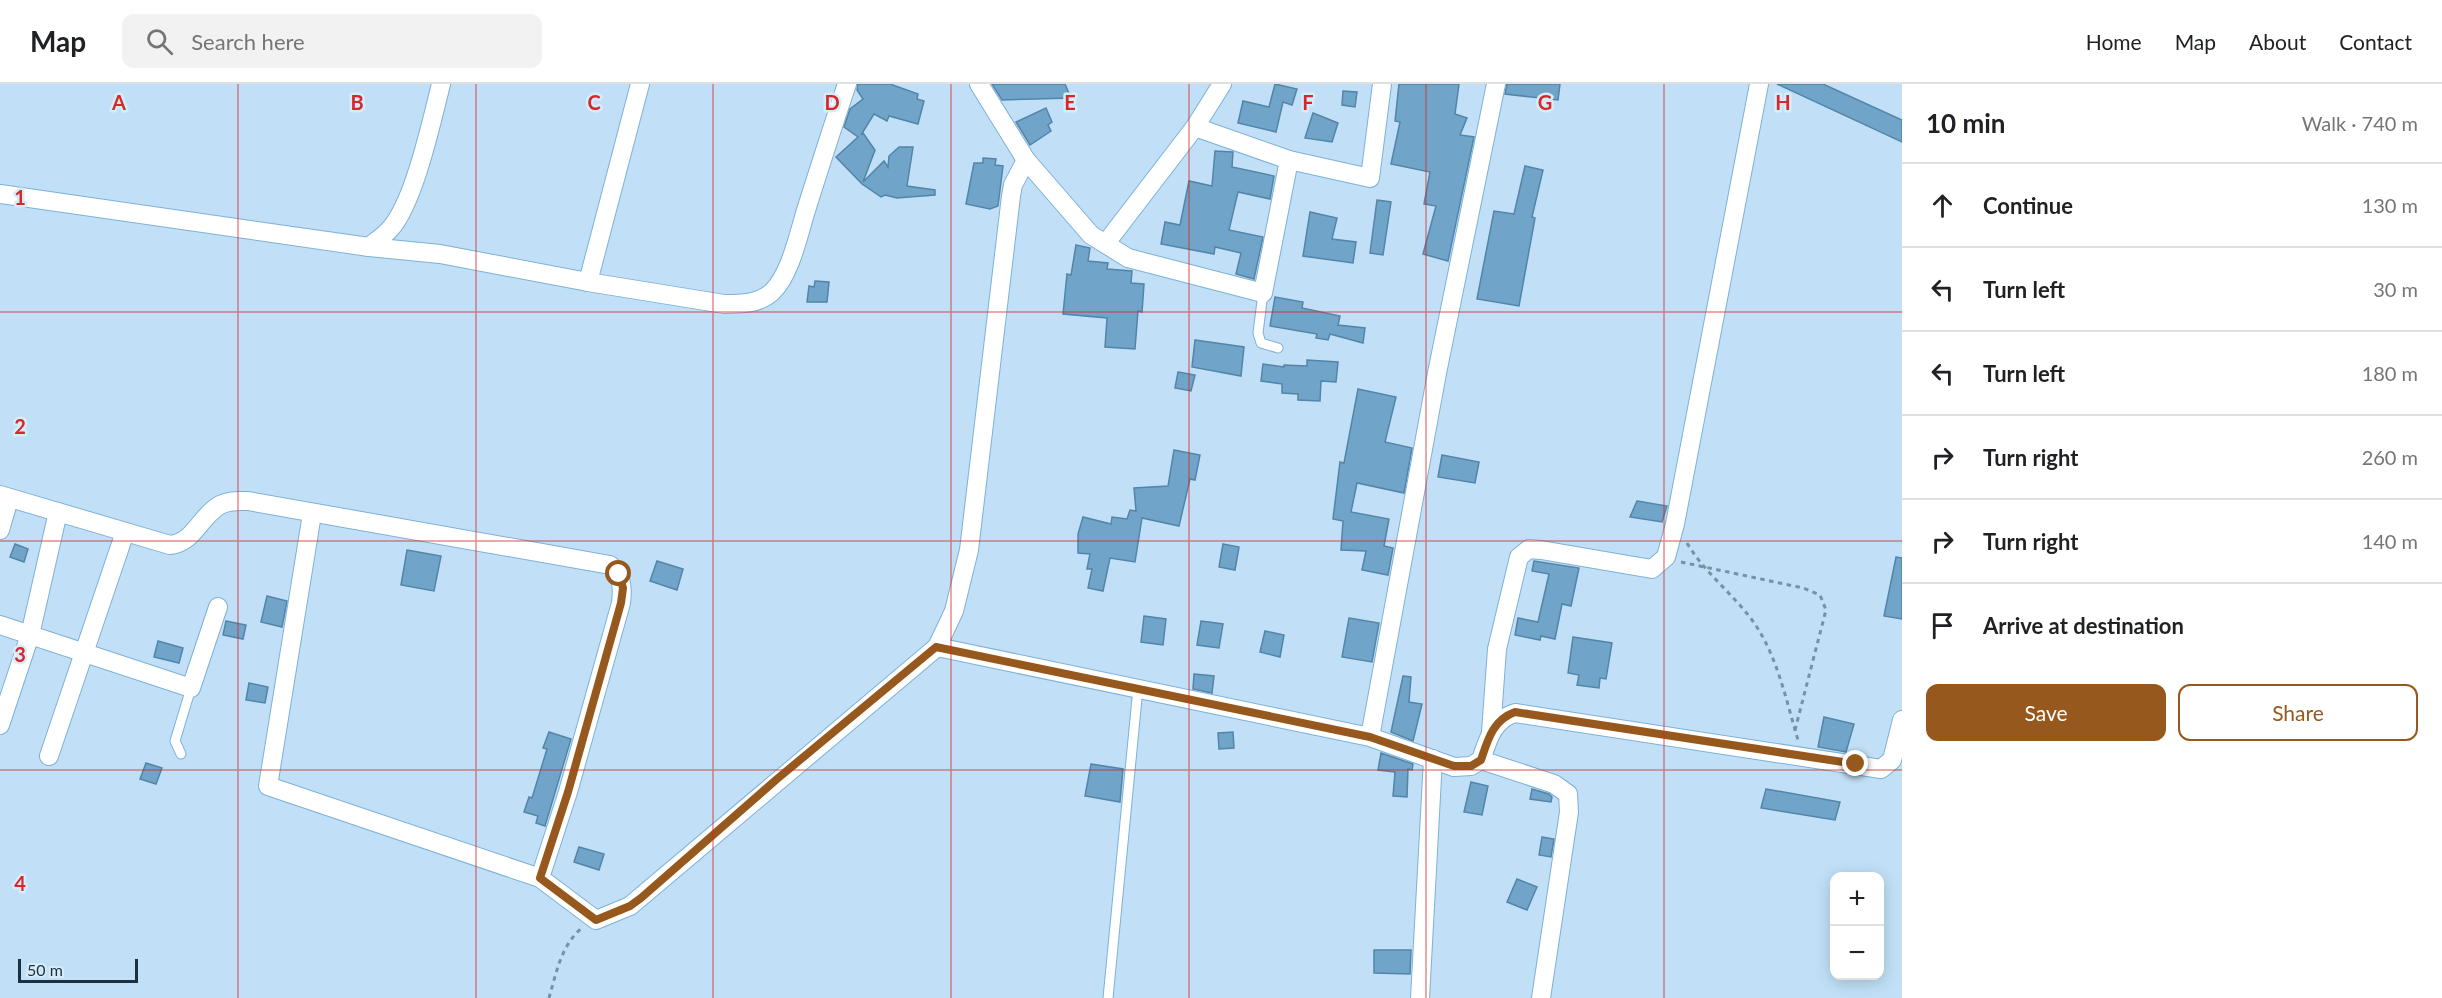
<!DOCTYPE html>
<meta charset="utf-8">
<style>
:root{--surface:#fff;--page:#f2f2f2;--text:#202124;--muted:#757577;--line:#e0e0e0;--accent:#96581d}
body{margin:0;font-family:Lato,sans-serif;background:var(--page);color:var(--text)}
.controls{position:absolute;right:18px;bottom:18px;display:grid;overflow:hidden;border-radius:12px;box-shadow:0 3px 15px #0003}
.controls button{width:54px;height:54px;display:grid;place-items:center;padding:0;border:0;border-bottom:2px solid var(--line);background:var(--surface);color:var(--text);font:30px sans-serif}
.scale{position:absolute;left:18px;bottom:15px;width:120px;box-sizing:border-box;padding-left:6px;border:3px solid #1c3140;border-top:0;font-size:16px;line-height:21px;white-space:nowrap;color:#1c3140;-webkit-text-stroke:4px #d7ecfb;paint-order:stroke}
.stop{position:absolute;width:18px;height:18px;margin:-14px;border:4px solid #96581d;border-radius:50%;background:#fff}
.stop.end{background:#96581d;border-color:#fff;box-shadow:0 2px 6px #0008}
.list{margin:0;padding:0;list-style:none}
h2{display:flex;justify-content:space-between;align-items:center;height:78px;margin:0;padding:0 24px;font-size:26px}
h2 small{font-size:20px;font-weight:400;color:var(--muted)}
.list li{display:grid;grid-template-columns:39px 1fr auto;gap:18px;align-items:center;box-sizing:border-box;height:84px;padding:0 24px;border-top:2px solid var(--line)}
.list b{display:block;font-size:22px;white-space:nowrap}
.list em{font-size:20px;font-style:normal;color:var(--muted)}
.actions{display:flex;gap:12px;padding:18px 24px}
.actions a{flex:1;padding:14px 0;border:2px solid var(--accent);border-radius:12px;text-align:center;font-size:21px;color:var(--accent)}
.actions .main{background:var(--accent);color:#fff}
.icon{flex:none;width:33px;height:33px;fill:none;stroke:currentColor;stroke-width:2;stroke-linecap:round;stroke-linejoin:round}
.map{position:relative;flex:none;width:1902px;height:914px;overflow:hidden}
header{display:flex;align-items:center;gap:36px;box-sizing:border-box;height:84px;padding:0 30px;background:var(--surface);border-bottom:2px solid var(--line)}
header strong{font-size:28px}
nav{display:flex;gap:33px;margin-inline-start:auto;font-size:21px}
.search{width:420px;height:54px;background:var(--page);display:flex;align-items:center;gap:15px;box-sizing:border-box;padding:0 21px;border-radius:12px;color:var(--muted);font-size:22px}
main{display:flex}
aside{flex:1;background:var(--surface)}
.map>svg:first-child{display:block}
.building{fill:#70a4c8;stroke:#5285a8;stroke-width:1.5}
.lines{fill:none;stroke-linecap:round;stroke-linejoin:round}
.service-casing{stroke:#7db1d6;stroke-width:11}
.minor-casing{stroke:#7db1d6;stroke-width:20}
.path{stroke:#7792a5;stroke-width:3;stroke-dasharray:4.5 4.5;stroke-linecap:butt}
.service{stroke:#fff;stroke-width:9}
.minor{stroke:#fff;stroke-width:18}
.route{stroke:#96581d;stroke-width:8}
.grid{fill:none;stroke:#d62828;stroke-width:1.5;stroke-opacity:0.55}
.grid-label{font-size:20px;text-anchor:middle;font-weight:bold;fill:#d62828;stroke:#d7ecfb;stroke-width:5;stroke-linejoin:round;paint-order:stroke}
</style>
<header>
<strong>Map</strong>
<div class="search"><svg class="icon" aria-label="search" viewBox="0 0 24 24"><circle cx="10" cy="10" r="6"/><path d="M15 15l6 6"/></svg>Search here</div>
<nav><a>Home</a><a>Map</a><a>About</a><a>Contact</a></nav>
</header>
<main>
<div class="map">
<svg width="1902" height="914" viewBox="0 0 1902 914">
<rect width="100%" height="100%" fill="#c1e0f7"/>
<g class="building">
<path d="M858 0H890L918 10 917 15 924 17 918 40 889 32 887 37 874 30 861 51 863 49 875 66 863 98 884 77 888 83 889 72 899 63H913L907 102 935 106V111L897 114 885 111 881 113 862 100 836 73 858 53 844 43 850 25 863 15 857 6Z"/>
<path d="M992 0H1065L1071 14 1002 16Z"/>
<path d="M1275 0 1297 5 1292 21 1283 18 1276 48 1238 39 1243 17 1269 23Z"/>
<path d="M1399 0H1459L1455 30 1467 34 1460 51 1474 53 1448 177 1423 170 1436 122 1424 120 1430 88 1391 80 1400 38 1395 37Z"/>
<path d="M1507 0H1560L1558 16 1505 10Z"/>
<path d="M1777 0H1823L1902 36V58Z"/>
<path d="M1343 7 1357 8 1355 23 1342 21Z"/>
<path d="M1046 24 1052 38 1048 41 1051 47 1030 61 1016 38Z"/>
<path d="M1313 29 1338 39 1332 58 1305 54Z"/>
<path d="M1215 67 1233 68 1232 83 1274 92 1270 115 1238 108 1229 146 1263 153 1254 195 1236 190 1241 169 1215 163 1214 170 1161 160 1165 138 1180 141 1189 97 1212 102Z"/>
<path d="M983 74 996 75 995 81 1003 82 998 122 990 125 966 120 974 79H983Z"/>
<path d="M1525 82 1543 86 1532 133 1535 134 1519 222 1477 215 1494 127 1514 130Z"/>
<path d="M1377 116 1391 118 1383 171 1370 169Z"/>
<path d="M1310 128 1337 134 1332 155 1356 158 1353 179 1303 172Z"/>
<path d="M1076 161 1090 164 1088 177 1108 179 1107 185 1132 187 1131 199 1144 200 1142 228 1138 227 1135 265 1105 263 1107 234 1063 230 1067 190 1071 191Z"/>
<path d="M815 197 829 198 827 218H807L809 202 814 203Z"/>
<path d="M1275 213 1303 218 1302 224 1340 232 1338 241 1365 244 1363 259 1330 250 1328 256 1316 254 1317 250 1270 242Z"/>
<path d="M1195 256 1244 263 1241 292 1192 283Z"/>
<path d="M1307 276 1338 278 1336 298 1321 297 1320 317 1298 316V310L1282 309V300L1261 297 1263 280 1284 283V281L1307 282Z"/>
<path d="M1178 288 1195 291 1191 307 1175 304Z"/>
<path d="M1358 305 1396 313 1385 358 1412 364 1404 409 1357 399 1351 428 1389 435 1384 462 1393 464 1388 491 1362 486 1366 467 1341 466 1343 437 1333 435 1340 378 1344 379Z"/>
<path d="M1174 366 1200 371 1195 396 1190 395 1179 442 1142 434 1135 478 1110 474 1103 507 1088 504 1092 485H1087L1090 470 1078 469V450L1083 433 1111 440 1112 433 1127 435 1130 426 1136 427 1134 404 1168 402Z"/>
<path d="M1442 371 1479 378 1475 399 1438 393Z"/>
<path d="M1637 417 1667 422 1662 438 1630 433Z"/>
<path d="M15 460 28 465 24 478 10 473Z"/>
<path d="M1223 460 1239 463 1235 486 1219 483Z"/>
<path d="M407 466 441 472 434 507 401 501Z"/>
<path d="M1896 473 1902 474V535L1884 532Z"/>
<path d="M657 477 683 485 677 506 650 497Z"/>
<path d="M1534 477 1579 484 1571 522 1562 520 1555 555 1541 552 1540 556 1515 551 1518 534 1538 538 1549 490 1532 487Z"/>
<path d="M267 512 287 517 282 543 261 538Z"/>
<path d="M1144 532 1166 535 1163 561 1141 558Z"/>
<path d="M1349 534 1379 539 1372 578 1342 573Z"/>
<path d="M226 537 246 541 243 555 223 551Z"/>
<path d="M1201 537 1223 540 1219 564 1197 561Z"/>
<path d="M1265 547 1284 551 1280 573 1260 568Z"/>
<path d="M1573 553 1612 559 1606 595 1600 594 1599 604 1577 601 1579 591 1568 589Z"/>
<path d="M158 557 183 564 179 579 154 573Z"/>
<path d="M1194 590 1214 592 1212 609 1193 605Z"/>
<path d="M1403 592 1411 593 1409 618 1422 620 1413 657 1391 648Z"/>
<path d="M249 599 268 603 265 619 246 616Z"/>
<path d="M1824 633 1854 640 1846 668 1818 663Z"/>
<path d="M549 648 571 655 545 742 536 739 538 732 524 728 529 713 532 714 547 665 543 664Z"/>
<path d="M1233 648 1234 664 1219 665 1218 649Z"/>
<path d="M1381 669 1413 680 1412 686 1408 685 1407 713 1393 712 1395 688 1378 686Z"/>
<path d="M146 679 162 684 156 700 140 695Z"/>
<path d="M1091 680 1123 685 1120 718 1085 712Z"/>
<path d="M1471 698 1488 702 1482 731 1464 728Z"/>
<path d="M1532 705 1549 710 1552 713 1551 718 1530 715Z"/>
<path d="M1766 705 1840 718 1835 736 1761 724Z"/>
<path d="M1542 753 1554 755 1551 773 1539 771Z"/>
<path d="M579 763 604 770 599 786 574 778Z"/>
<path d="M1517 795 1537 803 1527 826 1507 818Z"/>
<path d="M1374 866H1411L1410 890 1374 889Z"/>
</g>
<g class="lines">
<g class="service-casing">
<g id="service">
<path d="M1263 209 1258 249 1261 259 1278 264"/>
<path d="M181 670 175 657 191 604"/>
<path d="M1108 914 1138 604"/>
</g>
</g>
<g class="minor-casing">
<g id="minor">
<path d="M979 0 1026 76 1091 151 1128 174 1263 209 1289 76"/>
<path d="M1195 43 1289 76 1370 94 1382 0"/>
<path d="M0 110 369 163 440 170 588 198 724 220C741 220 759 220 772 208 791 190 799 148 807 123 820 82 833 41 847 0"/>
<path d="M1106 159 1195 43 1222 0"/>
<path d="M369 163C376 157 384 152 390 145 414 119 432 36 441 0"/>
<path d="M588 198 640 0"/>
<path d="M0 411 170 461C194 459 200 432 220 421 229 416 238 417 248 417L610 481C622 493 623 502 621 519L568 708 540 794"/>
<path d="M312 430 268 702 540 794 596 836 630 822 937 563 954 527 969 466 1011 112 1013 101 1026 76"/>
<path d="M0 446 9 415"/>
<path d="M0 541 191 604 218 523"/>
<path d="M937 563 1370 653 1454 683 1471 682 1481 676C1488 655 1493 636 1515 629L1881 685 1892 676 1902 636"/>
<path d="M0 641 30 551 58 428"/>
<path d="M1491 648 1497 565 1519 473 1529 465 1541 466 1652 485 1666 473 1675 440 1759 0"/>
<path d="M1370 653 1437 289 1496 0"/>
<path d="M49 672 125 448"/>
<path d="M1481 676 1554 700 1568 710 1569 728 1541 914"/>
<path d="M1420 914 1433 675"/>
</g>
</g>
<g class="path">
<path d="M1687 459C1704 488 1732 509 1752 536 1777 570 1786 616 1798 656"/>
<path d="M1681 478 1803 504 1820 511 1826 526 1795 646"/>
<path d="M549 914C556 890 561 861 582 844"/>
</g>
<use href="#service" class="service"/>
<use href="#minor" class="minor"/>
</g>
<g class="lines">
<path class="route" d="M619 490 623 504 621 519 568 708 540 794 596 836 630 822 641 814 777 695 936 563 1370 653 1454 682H1471L1481 676C1488 655 1493 636 1515 628L1856 680"/>
</g>
<path class="grid" d="M238 0V914M476 0V914M713 0V914M951 0V914M1189 0V914M1426 0V914M1664 0V914M0 228H1902M0 457H1902M0 686H1902"/>
<g class="grid-label">
<text x="119" y="26">A</text>
<text x="357" y="26">B</text>
<text x="594" y="26">C</text>
<text x="832" y="26">D</text>
<text x="1070" y="26">E</text>
<text x="1308" y="26">F</text>
<text x="1545" y="26">G</text>
<text x="1783" y="26">H</text>
<text x="20" y="121">1</text>
<text x="20" y="350">2</text>
<text x="20" y="578">3</text>
<text x="20" y="807">4</text>
</g>
</svg>
<div class="controls">
<button>+</button>
<button>−</button>
</div>
<div class="scale">50 m</div>
<div class="stop" style="left:619px;top:490px"></div>
<div class="stop end" style="left:1856px;top:680px"></div>
</div>
<aside>
<h2>10 min<small>Walk · 740 m</small></h2>
<ul class="list">
<li><svg class="icon" aria-label="ahead" viewBox="0 0 24 24"><path d="M12 20V5M6 11l6-6 6 6"/></svg><div><b>Continue</b></div><em>130 m</em></li>
<li><svg class="icon" aria-label="left" viewBox="0 0 24 24"><path d="M17 20v-9H6M10 6l-5 5 5 5"/></svg><div><b>Turn left</b></div><em>30 m</em></li>
<li><svg class="icon" aria-label="left" viewBox="0 0 24 24"><path d="M17 20v-9H6M10 6l-5 5 5 5"/></svg><div><b>Turn left</b></div><em>180 m</em></li>
<li><svg class="icon" aria-label="right" viewBox="0 0 24 24"><path d="M7 20v-9h11M14 6l5 5-5 5"/></svg><div><b>Turn right</b></div><em>260 m</em></li>
<li><svg class="icon" aria-label="right" viewBox="0 0 24 24"><path d="M7 20v-9h11M14 6l5 5-5 5"/></svg><div><b>Turn right</b></div><em>140 m</em></li>
<li><svg class="icon" aria-label="arrive" viewBox="0 0 24 24"><path d="M6 21V4h12l-3 4 3 4H6"/></svg><div><b>Arrive at destination</b></div></li>
</ul>
<div class="actions"><a class="main">Save</a><a>Share</a></div>
</aside>
</main>
